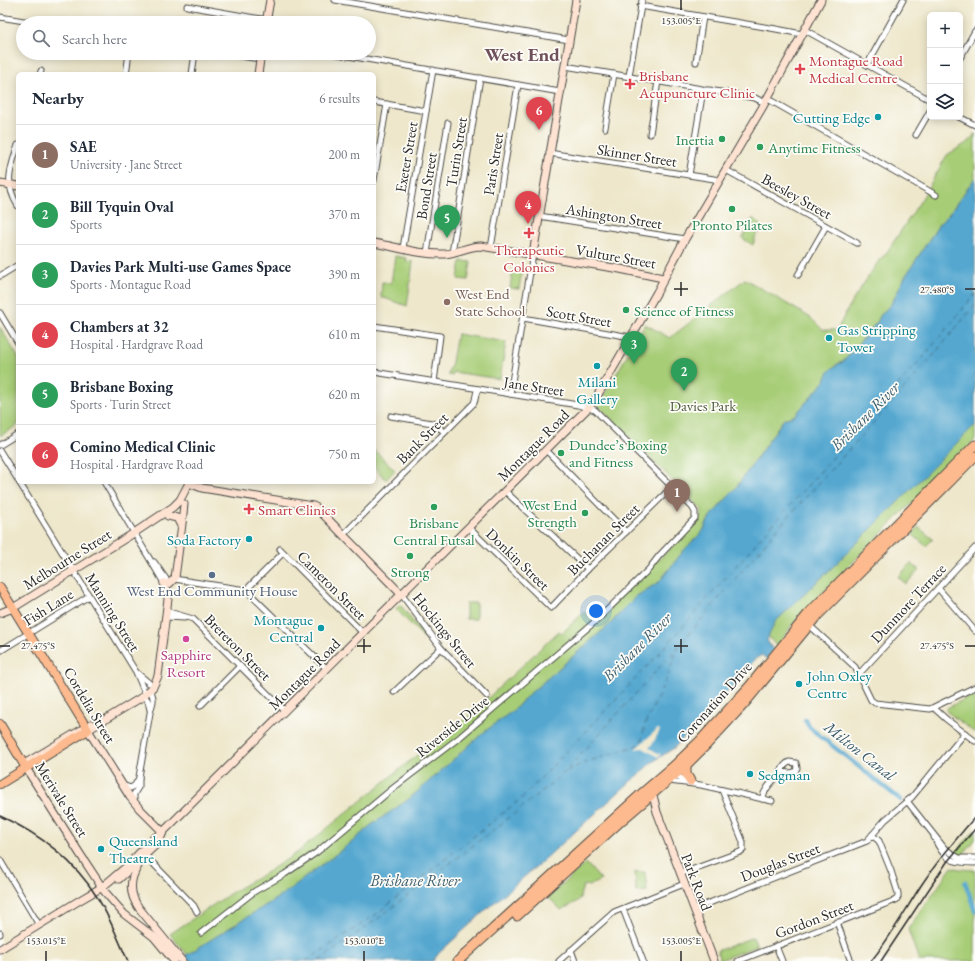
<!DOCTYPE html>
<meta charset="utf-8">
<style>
:root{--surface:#fff;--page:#f2f2f3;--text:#1f2937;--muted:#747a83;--line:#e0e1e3;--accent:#c8321e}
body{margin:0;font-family:"EB Garamond",serif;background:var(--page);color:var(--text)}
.controls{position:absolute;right:12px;top:12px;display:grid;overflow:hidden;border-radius:6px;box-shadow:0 2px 10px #0003}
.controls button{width:36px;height:36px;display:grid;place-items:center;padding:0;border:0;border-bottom:1px solid var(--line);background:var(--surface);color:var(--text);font:20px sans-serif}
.you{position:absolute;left:596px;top:611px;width:14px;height:14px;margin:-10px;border:3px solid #fff;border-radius:50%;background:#1a73e8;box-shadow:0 0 0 6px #1a73e833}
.badge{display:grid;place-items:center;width:26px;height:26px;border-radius:50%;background:var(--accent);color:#fff;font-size:13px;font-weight:700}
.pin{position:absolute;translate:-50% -33px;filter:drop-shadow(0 1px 2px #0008)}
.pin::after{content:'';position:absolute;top:21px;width:14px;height:12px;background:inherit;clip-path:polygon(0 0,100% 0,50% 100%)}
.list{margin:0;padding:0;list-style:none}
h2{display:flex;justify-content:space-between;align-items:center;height:52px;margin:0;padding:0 16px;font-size:17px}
h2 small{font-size:13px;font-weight:400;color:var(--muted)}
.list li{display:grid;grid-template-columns:26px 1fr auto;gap:12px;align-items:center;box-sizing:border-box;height:60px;padding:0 16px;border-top:1px solid var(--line)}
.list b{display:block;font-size:15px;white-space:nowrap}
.list p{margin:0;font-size:13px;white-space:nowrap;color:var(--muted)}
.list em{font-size:13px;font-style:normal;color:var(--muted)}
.icon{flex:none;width:22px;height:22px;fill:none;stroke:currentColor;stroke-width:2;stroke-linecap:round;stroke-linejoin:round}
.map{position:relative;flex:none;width:975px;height:961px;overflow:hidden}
.search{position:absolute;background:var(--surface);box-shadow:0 2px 10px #0003;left:16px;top:16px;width:360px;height:44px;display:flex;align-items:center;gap:10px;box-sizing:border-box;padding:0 14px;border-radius:22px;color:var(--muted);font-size:15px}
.panel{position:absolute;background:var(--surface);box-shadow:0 2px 10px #0003;left:16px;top:72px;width:360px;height:412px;border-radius:6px}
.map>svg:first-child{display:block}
.green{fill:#a7cd77;stroke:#697c51}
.water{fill:#55a7d0;stroke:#40697e}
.pier{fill:#eee7cb}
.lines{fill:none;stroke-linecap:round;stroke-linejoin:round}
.canal{stroke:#55a7d0;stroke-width:4.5}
.ferry{stroke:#3c5d6d;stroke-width:1;stroke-dasharray:5 4;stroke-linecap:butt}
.street-casing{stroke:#484743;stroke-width:7}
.secondary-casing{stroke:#484743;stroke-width:9}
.primary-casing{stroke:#484743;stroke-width:10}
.highway-casing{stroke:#484743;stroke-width:11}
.street{stroke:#fff;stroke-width:5}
.secondary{stroke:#fee3d2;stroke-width:7}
.primary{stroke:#fcba8e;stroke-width:8}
.highway{stroke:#fcba8e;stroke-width:9}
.rail{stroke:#2b2b2b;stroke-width:1.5}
.ticks{fill:none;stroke:#2b2b2b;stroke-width:1.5}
.health-dot{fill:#e0444e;stroke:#fdfcf7;stroke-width:1.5}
.culture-dot{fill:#0f9aa8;stroke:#fdfcf7;stroke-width:1.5}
.leisure-dot{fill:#2e9e5b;stroke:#fdfcf7;stroke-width:1.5}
.education-dot{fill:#8d6e63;stroke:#fdfcf7;stroke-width:1.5}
.service-dot{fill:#5c6f8a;stroke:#fdfcf7;stroke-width:1.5}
.hotel-dot{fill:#d1479c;stroke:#fdfcf7;stroke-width:1.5}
.labels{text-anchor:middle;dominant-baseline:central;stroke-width:3.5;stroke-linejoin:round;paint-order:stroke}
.health-label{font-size:15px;fill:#be3a42;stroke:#fdfcf7;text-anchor:start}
.culture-label{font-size:15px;fill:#0d838f;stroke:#fdfcf7;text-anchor:start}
.leisure-label{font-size:15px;fill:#27864d;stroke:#fdfcf7;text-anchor:start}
.street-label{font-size:15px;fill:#2b2b2b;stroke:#fdfcf7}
.education-label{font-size:15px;fill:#785e54;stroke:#fdfcf7;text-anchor:start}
.park-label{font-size:15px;fill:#505c42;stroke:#fdfcf7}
.service-label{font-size:15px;fill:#4e5e75;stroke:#fdfcf7}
.hotel-label{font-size:15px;fill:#b23c85;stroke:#fdfcf7}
.water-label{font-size:16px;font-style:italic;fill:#3c5d6d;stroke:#fdfcf7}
.district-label{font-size:19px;font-weight:bold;fill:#6e515b;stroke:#fdfcf7}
.ticks-label{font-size:10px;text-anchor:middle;fill:#2b2b2b;stroke:#fdfcf7;stroke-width:3.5;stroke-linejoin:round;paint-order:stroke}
</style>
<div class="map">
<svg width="975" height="961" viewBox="0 0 975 961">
<rect width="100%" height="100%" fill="#fdfcf7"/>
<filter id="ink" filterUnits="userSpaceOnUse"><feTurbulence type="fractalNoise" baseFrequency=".025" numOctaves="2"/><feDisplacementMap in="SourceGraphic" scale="8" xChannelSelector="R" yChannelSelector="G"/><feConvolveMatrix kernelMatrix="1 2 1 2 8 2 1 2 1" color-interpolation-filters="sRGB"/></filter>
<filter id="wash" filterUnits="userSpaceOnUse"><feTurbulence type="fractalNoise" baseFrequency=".012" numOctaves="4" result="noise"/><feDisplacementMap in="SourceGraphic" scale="16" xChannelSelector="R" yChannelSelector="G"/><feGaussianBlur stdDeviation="0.9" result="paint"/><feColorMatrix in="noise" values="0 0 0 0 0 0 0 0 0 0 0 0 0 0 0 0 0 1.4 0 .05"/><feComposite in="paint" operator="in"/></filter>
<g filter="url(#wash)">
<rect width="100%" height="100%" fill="#eee7cb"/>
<g class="green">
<path d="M975 133V178L949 214 940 223 905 277 891 304 880 316 878 321 843 362 837 364 825 381 795 415 784 419 781 423 736 488 710 517 703 531 685 549 659 582 635 597 610 624 526 697 515 709 483 733 409 799 370 826 352 842 282 895 187 955 170 934 234 891 269 871 298 852 416 756 456 728 559 631 562 633 584 612 594 620 691 529 700 517 702 510 598 406 645 324 670 338 745 279 811 318 823 330H837L851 303 880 259 885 255 923 197 947 155 970 141Z"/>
<path d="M753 218 764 229 756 235 753 245 742 238Z"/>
<path d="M395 256 407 258 406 261 413 262 407 306 381 297 382 282 391 283Z"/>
<path d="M461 261 471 262 468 280 458 279Z"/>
<path d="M513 269 522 271 519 289 510 288Z"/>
<path d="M0 327 18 357V425L0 436Z"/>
<path d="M457 334 506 342 500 379 453 372 452 376 448 375 450 367H451Z"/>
<path d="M975 425V440L829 586 792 625 777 647 768 636 775 622 838 562Z"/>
<path d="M374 450 395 470 386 480 374 467Z"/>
<path d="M918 527 933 539 926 546 912 534Z"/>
<path d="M911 563 919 570 906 584 898 577Z"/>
<rect x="466" y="603" width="10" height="16"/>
<path d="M399 606 402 607 431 645 396 609Z"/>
<path d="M975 694V733L946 711 947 708Z"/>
<path d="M975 830V840L963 854 960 855 955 853Z"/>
<path d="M586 863 601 880 589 886 584 885 581 892 580 899C575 904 568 906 561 910L548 897Z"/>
<path d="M952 867 960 869 975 870V961H919L908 929Z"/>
<path d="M635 872H645L647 891 636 892Z"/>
<path d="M753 937 757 946 720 960 717 951Z"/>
</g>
<path class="water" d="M975 178V425L838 562 775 622 767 640 773 650 766 659 762 655 755 659 735 685 719 699 674 748 651 763 545 859 488 908 439 953 433 961H177L282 895 352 842 370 826 409 799 483 733 515 709 526 697 610 624 635 597 659 582 685 549 703 531 710 517 736 488 781 423 784 419 795 415 825 381C827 372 834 365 843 362L878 321 880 316 891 304 905 277 940 223 949 214Z"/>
<path class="pier" d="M658 729 660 730 653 743 649 748 661 755 658 757 643 748 635 749Z"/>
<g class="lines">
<g class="canal">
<path d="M805 720 810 728 901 800"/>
<path d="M965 882 975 911"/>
</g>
<g class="ferry">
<path d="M567 771 581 764 641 744 645 724 666 680 678 648"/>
<path d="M306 961 374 916 523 797 657 656 764 534 926 354 975 294"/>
<path d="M319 961 380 917 514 814 564 773 678 647 779 527 921 370 975 305"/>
</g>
</g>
</g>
<g filter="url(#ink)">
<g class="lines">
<g class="street-casing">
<g id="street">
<path d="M335 0 569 40"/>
<path d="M187 6 267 20"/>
<path d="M640 6 776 29 802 34"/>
<path d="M0 17 36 23"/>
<path d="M805 30 930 100"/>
<path d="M221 53 260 59"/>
<path d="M331 53 560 92"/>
<path d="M960 58 975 31"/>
<path d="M696 62 703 17"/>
<path d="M867 65 903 0"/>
<path d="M565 66 702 89 703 90H709L755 98 765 103"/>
<path d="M40 74 41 71"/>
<path d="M126 74 129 53"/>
<path d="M192 74 195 53"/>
<path d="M629 76 642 0"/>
<path d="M768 99 936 195"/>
<path d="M374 102 426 111"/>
<path d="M959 117 975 125"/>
<path d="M605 128 614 74"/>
<path d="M650 134 658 81"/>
<path d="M916 135 930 111"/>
<path d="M18 145C10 170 4 183 18 206"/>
<path d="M549 153 714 179 719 182"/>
<path d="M726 170 857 243"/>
<path d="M689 175 703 90"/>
<path d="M374 180 387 104"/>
<path d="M539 216 685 239"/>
<path d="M403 248 433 70"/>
<path d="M491 248 518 85"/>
<path d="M427 253 448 123"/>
<path d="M452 253 480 78"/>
<path d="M798 275 826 226"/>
<path d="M0 276 18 265"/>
<path d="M0 313 18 343"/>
<path d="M523 318 625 336 630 338"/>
<path d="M374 326 440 336 434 382"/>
<path d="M510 394 533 254"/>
<path d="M391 416 432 423 445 432"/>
<path d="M0 445 18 434"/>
<path d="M546 450 626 532"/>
<path d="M0 451 18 480"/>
<path d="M19 482 136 672 144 691"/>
<path d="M104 482 164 583"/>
<path d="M505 491 588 569"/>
<path d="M469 528 551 608 588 569 672 487"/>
<path d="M343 535 474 403C476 399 475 394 478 389"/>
<path d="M280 549 363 633"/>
<path d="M154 562 166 579"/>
<path d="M174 579 246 590 327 669"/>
<path d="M938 588 975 631"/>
<path d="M246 590 283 553"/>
<path d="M402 595 441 648 487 696"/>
<path d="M169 612 193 619 285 711"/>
<path d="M168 617 184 618"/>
<path d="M808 624 855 667 871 700 875 703 930 709 975 687"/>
<path d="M0 651 89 596"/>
<path d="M137 673 149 683"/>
<path d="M859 674 975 548"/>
<path d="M394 692 441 648"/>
<path d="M144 695 148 701 150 710"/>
<path d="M200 706 240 666"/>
<path d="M934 708 946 719 975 741"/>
<path d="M673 775 690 781"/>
<path d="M669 781 701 785 772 801"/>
<path d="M122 785 131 788 135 785 139 778"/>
<path d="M762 799C765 788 772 782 779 774 783 769 783 765 789 762L796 763 797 768 795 772 790 773 780 772"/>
<path d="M907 801 945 849 959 858H975"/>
<path d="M134 802V794L139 786V777L150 713C152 703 156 701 150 690"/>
<path d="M934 837C944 860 951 863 975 863"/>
<path d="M146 856 194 906 197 912"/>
<path d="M0 860 39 925"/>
<path d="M680 874 740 852 743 850V842L722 790"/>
<path d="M623 909 643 961"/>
<path d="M694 909 867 841 885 820 912 797 965 733"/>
<path d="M837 922 850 959"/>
<path d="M0 933V934"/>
<path d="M201 933 255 891 285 874 317 852 392 789 460 737 598 619 649 569 659 556 695 518V512L692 507 595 410 578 405 374 372"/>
<path d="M776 946 782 961"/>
<path d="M571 950 575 961"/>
<path d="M559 961 614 912 684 884"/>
<path d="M738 961 896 900 898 897V893L891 871 879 841 872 835"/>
</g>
</g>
<g class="secondary-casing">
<g id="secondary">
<path d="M266 23 270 0"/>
<path d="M258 74 261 53"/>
<path d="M0 183 18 186"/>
<path d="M374 243C397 247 421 255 445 254 457 253 468 246 481 246L620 269 663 278"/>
<path d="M533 254 576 0"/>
<path d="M189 483 202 488 313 506 317 508 402 595"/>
<path d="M168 516 177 518 181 526"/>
<path d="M164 583 169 584 175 578 182 524 184 504"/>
<path d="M0 613 13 608 134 533 173 507 180 500 189 483"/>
<path d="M24 764 91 724"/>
<path d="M26 768 80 854 105 892 124 914 154 937 174 961"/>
<path d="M646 795 654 799 657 812 714 961"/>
<path d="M163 832 139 808 130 797 88 730 142 697 153 687 158 676 168 599 167 591 164 583"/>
<path d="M138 866C129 880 129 894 139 908L182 961"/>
<path d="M119 879 159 842 163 832"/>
<path d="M101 888 125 868 154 838 163 832 588 408 596 398 657 292 685 239 762 108 821 0"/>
<path d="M0 949 80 900 104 886"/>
</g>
</g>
<g class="primary-casing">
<g id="primary">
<path d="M0 587 88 730 0 784"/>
<path d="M0 724 26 768"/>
</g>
</g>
<g class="highway-casing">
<g id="highway">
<path d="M686 765V774L690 781"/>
<path d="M517 916 623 819 686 765 707 744 744 704 815 618 975 456"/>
<path d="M458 961 639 796 674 766 700 741 749 687 809 613 975 445"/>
</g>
</g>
<use href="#street" class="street"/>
<use href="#secondary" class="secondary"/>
<use href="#primary" class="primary"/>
<use href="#highway" class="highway"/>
<g class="rail">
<path d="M0 816C40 834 74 860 97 897 110 917 118 940 128 961"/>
<path d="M871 961C891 937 905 910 922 884 938 860 956 839 975 817"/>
<path d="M881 961 947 862 975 829"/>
</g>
</g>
</g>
<path class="ticks" d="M681 0V10M681 282V296M674 289H688M965 289H975M364 639V653M681 639V653M0 646H10M357 646H371M674 646H688M965 646H975M46 951V961M364 951V961M681 951V961"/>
<g class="health-dot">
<path d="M798 63h4v4h4v4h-4v4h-4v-4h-4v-4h4z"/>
<path d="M628 78h4v4h4v4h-4v4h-4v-4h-4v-4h4z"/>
<path d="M527 227h4v4h4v4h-4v4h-4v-4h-4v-4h4z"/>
<path d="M247 503h4v4h4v4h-4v4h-4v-4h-4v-4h4z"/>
</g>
<g class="culture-dot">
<circle cx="878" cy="117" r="4"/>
<circle cx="829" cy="338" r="4"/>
<circle cx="597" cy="366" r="4"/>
<circle cx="249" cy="539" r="4"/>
<circle cx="321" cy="628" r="4"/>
<circle cx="799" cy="684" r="4"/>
<circle cx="750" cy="774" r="4"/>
<circle cx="101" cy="849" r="4"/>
</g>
<g class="leisure-dot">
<circle cx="722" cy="139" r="4"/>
<circle cx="760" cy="147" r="4"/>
<circle cx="732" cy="209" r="4"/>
<circle cx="626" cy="310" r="4"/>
<circle cx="561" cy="453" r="4"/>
<circle cx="434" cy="507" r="4"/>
<circle cx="585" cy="513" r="4"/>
<circle cx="410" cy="556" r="4"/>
</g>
<circle class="education-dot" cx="447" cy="302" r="4"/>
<circle class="service-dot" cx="212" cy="575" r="4"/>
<circle class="hotel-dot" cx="186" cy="639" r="4"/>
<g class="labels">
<g class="health-label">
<text x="809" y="60">Montague Road<tspan x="809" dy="17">Medical Centre</tspan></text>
<text x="639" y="75">Brisbane<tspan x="639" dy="17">Acupuncture Clinic</tspan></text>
<text x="529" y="249" text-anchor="middle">Therapeutic<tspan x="529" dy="17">Colonics</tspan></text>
<text x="258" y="509">Smart Clinics</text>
</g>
<g class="culture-label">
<text x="870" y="117" text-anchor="end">Cutting Edge</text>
<text x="837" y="329">Gas Stripping<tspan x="837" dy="17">Tower</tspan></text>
<text x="597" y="381" text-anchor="middle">Milani<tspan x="597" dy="17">Gallery</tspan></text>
<text x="241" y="539" text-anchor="end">Soda Factory</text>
<text x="313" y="619" text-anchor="end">Montague<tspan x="313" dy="17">Central</tspan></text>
<text x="807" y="675">John Oxley<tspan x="807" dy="17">Centre</tspan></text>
<text x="758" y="774">Sedgman</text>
<text x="109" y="840">Queensland<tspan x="109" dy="17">Theatre</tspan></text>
</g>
<g class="leisure-label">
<text x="714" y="139" text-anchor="end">Inertia</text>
<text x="768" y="147">Anytime Fitness</text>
<text x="732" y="224" text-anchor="middle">Pronto Pilates</text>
<text x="634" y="310">Science of Fitness</text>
<text x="569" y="444">Dundee’s Boxing<tspan x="569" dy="17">and Fitness</tspan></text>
<text x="577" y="504" text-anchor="end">West End<tspan x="577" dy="17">Strength</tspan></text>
<text x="434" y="522" text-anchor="middle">Brisbane<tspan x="434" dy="17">Central Futsal</tspan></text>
<text x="410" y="571" text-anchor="middle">Strong</text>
</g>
<g class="street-label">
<text transform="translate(456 152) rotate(-81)">Turin Street</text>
<text transform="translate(637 155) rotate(9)">Skinner Street</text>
<text transform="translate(406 157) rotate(-80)">Exeter Street</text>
<text transform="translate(493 164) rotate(-81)">Paris Street</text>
<text transform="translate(426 186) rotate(-81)">Bond Street</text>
<text transform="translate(797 196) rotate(29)">Beesley Street</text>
<text transform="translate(614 216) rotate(9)">Ashington Street</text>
<text transform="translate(616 256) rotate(10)">Vulture Street</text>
<text transform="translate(579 316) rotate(10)">Scott Street</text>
<text transform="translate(534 386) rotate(9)">Jane Street</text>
<text transform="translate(422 438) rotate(-45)">Bank Street</text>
<text transform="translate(533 445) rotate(-45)">Montague Road</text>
<text transform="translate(603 539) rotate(-45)">Buchanan Street</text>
<text transform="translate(67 559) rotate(-32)">Melbourne Street</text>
<text transform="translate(518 559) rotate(44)">Donkin Street</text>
<text transform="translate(332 585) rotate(45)">Cameron Street</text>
<text transform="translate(908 603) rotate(-47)">Dunmore Terrace</text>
<text transform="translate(48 607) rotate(-32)">Fish Lane</text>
<text transform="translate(113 612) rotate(58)">Manning Street</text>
<text transform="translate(445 630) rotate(51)">Hockings Street</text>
<text transform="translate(238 647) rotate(45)">Brereton Street</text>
<text transform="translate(304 674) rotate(-45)">Montague Road</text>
<text transform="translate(714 702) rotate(-48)">Coronation Drive</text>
<text transform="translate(90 705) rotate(59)">Cordelia Street</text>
<text transform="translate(452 726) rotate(-39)">Riverside Drive</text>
<text transform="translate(62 799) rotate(58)">Merivale Street</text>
<text transform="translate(780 862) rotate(-21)">Douglas Street</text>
<text transform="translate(697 882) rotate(69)">Park Road</text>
<text transform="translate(814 919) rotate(-21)">Gordon Street</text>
</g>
<g class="education-label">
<text x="455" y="293">West End<tspan x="455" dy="17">State School</tspan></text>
</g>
<g class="park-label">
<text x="703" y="405">Davies Park</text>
</g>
<g class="service-label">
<text x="212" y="590">West End Community House</text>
</g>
<g class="hotel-label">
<text x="186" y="654">Sapphire<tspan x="186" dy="17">Resort</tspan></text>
</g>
<g class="water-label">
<text transform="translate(865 416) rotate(-45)">Brisbane River</text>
<text transform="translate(637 647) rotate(-45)">Brisbane River</text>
<text transform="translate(860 751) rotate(38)">Milton Canal</text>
<text x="415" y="880">Brisbane River</text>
</g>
<g class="district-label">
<text x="522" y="54">West End</text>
</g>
</g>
<g class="ticks-label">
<text x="681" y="24">153.005°E</text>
<text x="937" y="293">27.480°S</text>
<text x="38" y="649">27.475°S</text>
<text x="937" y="649">27.475°S</text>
<text x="46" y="944">153.015°E</text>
<text x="364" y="944">153.010°E</text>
<text x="681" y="944">153.005°E</text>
</g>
</svg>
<div class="controls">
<button>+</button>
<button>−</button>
<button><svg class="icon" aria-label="layers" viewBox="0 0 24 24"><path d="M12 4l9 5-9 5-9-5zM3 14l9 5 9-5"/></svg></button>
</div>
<div class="you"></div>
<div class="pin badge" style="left:677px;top:512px;background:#8d6e63">1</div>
<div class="pin badge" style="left:684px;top:391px;background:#2e9e5b">2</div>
<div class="pin badge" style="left:634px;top:364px;background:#2e9e5b">3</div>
<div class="pin badge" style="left:528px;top:224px;background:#e0444e">4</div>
<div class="pin badge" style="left:447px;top:238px;background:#2e9e5b">5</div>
<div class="pin badge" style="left:539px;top:130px;background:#e0444e">6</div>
<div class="search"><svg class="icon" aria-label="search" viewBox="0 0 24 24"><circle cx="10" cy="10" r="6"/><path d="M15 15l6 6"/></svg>Search here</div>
<section class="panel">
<h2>Nearby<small>6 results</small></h2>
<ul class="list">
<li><span class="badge" style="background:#8d6e63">1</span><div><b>SAE</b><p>University · Jane Street</p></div><em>200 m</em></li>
<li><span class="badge" style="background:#2e9e5b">2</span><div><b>Bill Tyquin Oval</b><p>Sports</p></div><em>370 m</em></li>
<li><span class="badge" style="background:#2e9e5b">3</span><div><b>Davies Park Multi-use Games Space</b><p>Sports · Montague Road</p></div><em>390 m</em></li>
<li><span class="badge" style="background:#e0444e">4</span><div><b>Chambers at 32</b><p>Hospital · Hardgrave Road</p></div><em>610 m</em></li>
<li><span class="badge" style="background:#2e9e5b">5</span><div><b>Brisbane Boxing</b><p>Sports · Turin Street</p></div><em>620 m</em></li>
<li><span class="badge" style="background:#e0444e">6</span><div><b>Comino Medical Clinic</b><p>Hospital · Hardgrave Road</p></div><em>750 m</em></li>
</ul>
</section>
</div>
